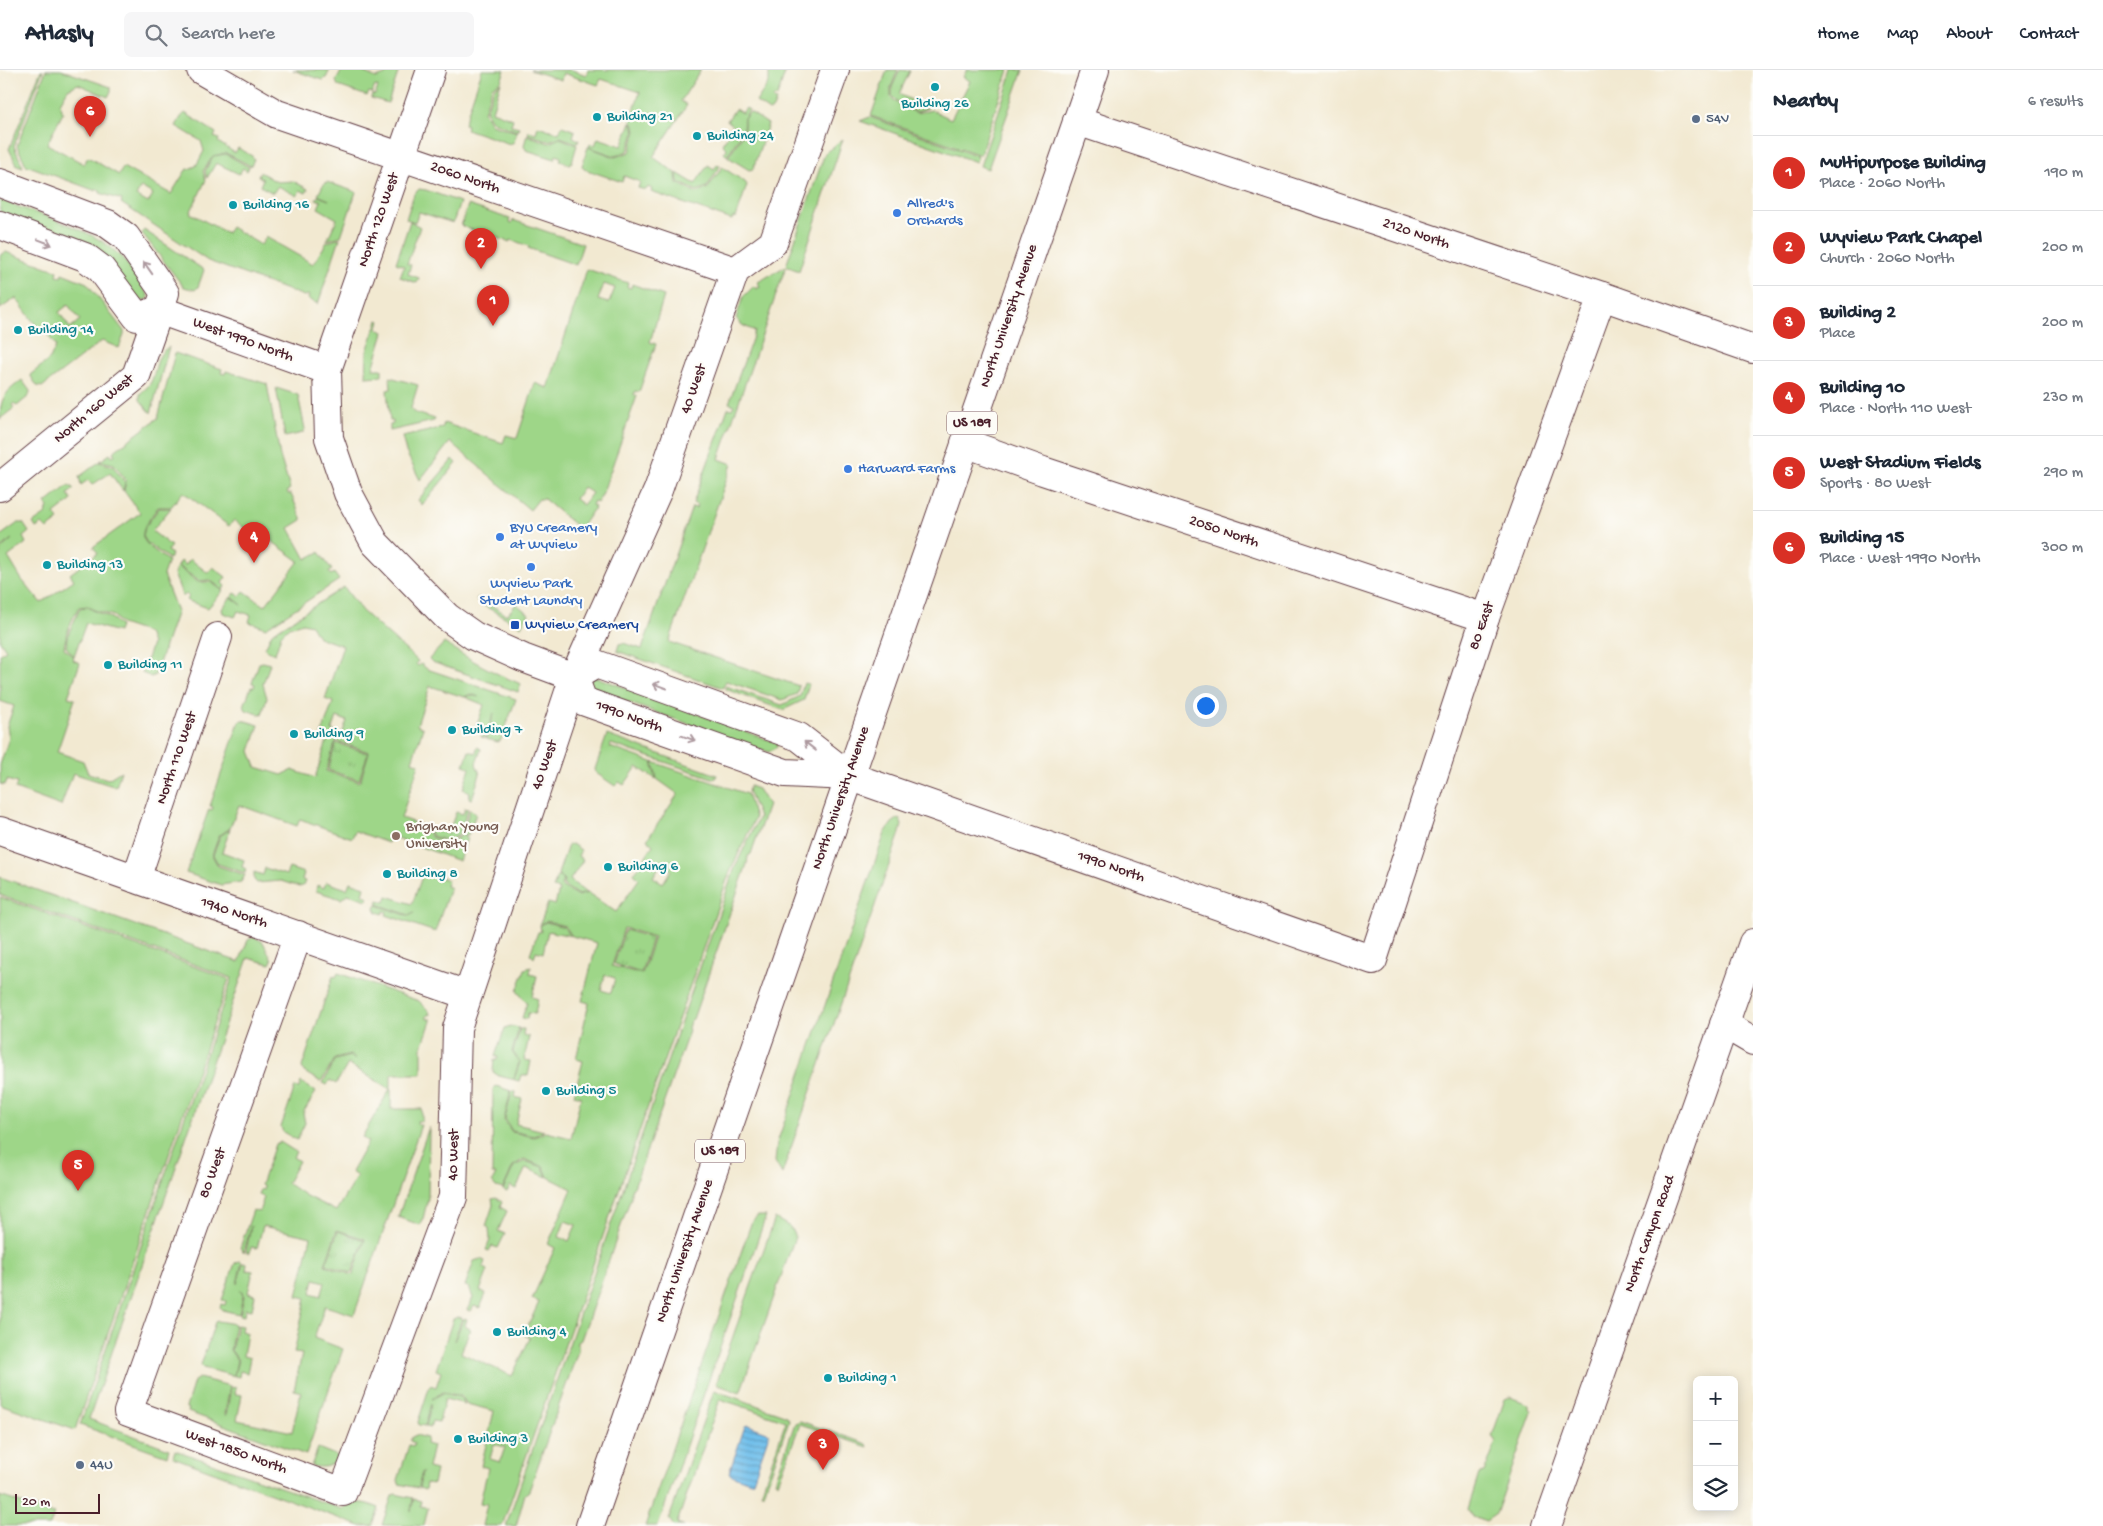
<!DOCTYPE html>
<meta charset="utf-8">
<style>
:root{--surface:#fff;--page:#f6f6f7;--text:#1f2937;--muted:#747a83;--line:#e0e1e3;--accent:#d93025}
body{margin:0;font-family:"Gochi Hand",sans-serif;background:var(--page);color:var(--text)}
.controls{position:absolute;right:15px;bottom:15px;display:grid;overflow:hidden;border-radius:8px;box-shadow:0 2px 12px #0003}
.controls button{width:45px;height:45px;display:grid;place-items:center;padding:0;border:0;border-bottom:1px solid var(--line);background:var(--surface);color:var(--text);font:25px sans-serif}
.scale{position:absolute;left:15px;bottom:12px;width:85px;box-sizing:border-box;padding-left:5px;border:2px solid #4a1f2b;border-top:0;font-size:14px;line-height:18px;white-space:nowrap;color:#4a1f2b;-webkit-text-stroke:4px #fdfcf7;paint-order:stroke}
.you{position:absolute;left:1205px;top:635px;width:18px;height:18px;margin:-12px;border:4px solid #fff;border-radius:50%;background:#1a73e8;box-shadow:0 0 0 8px #1a73e833}
.badge{display:grid;place-items:center;width:32px;height:32px;border-radius:50%;background:var(--accent);color:#fff;font-size:16px;font-weight:700}
.pin{position:absolute;translate:-50% -41px;filter:drop-shadow(0 1px 2px #0008)}
.pin::after{content:'';position:absolute;top:26px;width:18px;height:15px;background:inherit;clip-path:polygon(0 0,100% 0,50% 100%)}
.list{margin:0;padding:0;list-style:none}
h2{display:flex;justify-content:space-between;align-items:center;height:65px;margin:0;padding:0 20px;font-size:21px}
h2 small{font-size:16px;font-weight:400;color:var(--muted)}
.list li{display:grid;grid-template-columns:32px 1fr auto;gap:15px;align-items:center;box-sizing:border-box;height:75px;padding:0 20px;border-top:1px solid var(--line)}
.list b{display:block;font-size:19px;white-space:nowrap}
.list p{margin:0;font-size:16px;white-space:nowrap;color:var(--muted)}
.list em{font-size:16px;font-style:normal;color:var(--muted)}
.icon{flex:none;width:28px;height:28px;fill:none;stroke:currentColor;stroke-width:2;stroke-linecap:round;stroke-linejoin:round}
.map{position:relative;flex:none;width:1753px;height:1456px;overflow:hidden}
header{display:flex;align-items:center;gap:30px;box-sizing:border-box;height:70px;padding:0 25px;background:var(--surface);border-bottom:1px solid var(--line)}
header strong{font-size:24px}
nav{display:flex;gap:28px;margin-inline-start:auto;font-size:18px}
.search{width:350px;height:45px;background:var(--page);display:flex;align-items:center;gap:12px;box-sizing:border-box;padding:0 18px;border-radius:8px;color:var(--muted);font-size:19px}
main{display:flex}
aside{flex:1;background:var(--surface)}
.map>svg:first-child{display:block}
.grass{fill:#9ed688;stroke:#747a5a;fill-rule:evenodd}
.park{fill:url(#park-tufts);stroke:#747a5a}
.water{fill:url(#water-rules);stroke:#5d6f8b}
.lines{fill:none;stroke-linecap:round;stroke-linejoin:round}
.street-casing{stroke:#633d44;stroke-width:30}
.secondary-casing{stroke:#633d44;stroke-width:30}
.highway-casing{stroke:#633d44;stroke-width:30}
.street{stroke:#fff;stroke-width:28}
.secondary{stroke:#fff;stroke-width:28}
.highway{stroke:#fff;stroke-width:28}
.oneway{stroke:#ae9aa0}
.culture-dot{fill:#0f9aa8;stroke:#fdfcf7;stroke-width:2}
.service-dot{fill:#5c6f8a;stroke:#fdfcf7;stroke-width:2}
.shop-dot{fill:#3f7fe0;stroke:#fdfcf7;stroke-width:2}
.transit-dot{fill:#1a4fb4;stroke:#fdfcf7;stroke-width:2}
.education-dot{fill:#8d6e63;stroke:#fdfcf7;stroke-width:2}
.labels{text-anchor:middle;dominant-baseline:central;stroke-width:4.5;stroke-linejoin:round;paint-order:stroke}
.shield{fill:#fdfcf7;stroke:#806168;stroke-width:1}
.shield-label{font-size:14px;font-weight:bold;fill:#4a1f2b}
.culture-label{font-size:15px;fill:#0d838f;stroke:#fdfcf7;text-anchor:start}
.service-label{font-size:15px;fill:#4e5e75;stroke:#fdfcf7;text-anchor:start}
.street-label{font-size:15px;fill:#4a1f2b;stroke:#fdfcf7}
.shop-label{font-size:15px;fill:#366cbe;stroke:#fdfcf7;text-anchor:start}
.transit-label{font-size:15px;fill:#164399;stroke:#fdfcf7;text-anchor:start}
.education-label{font-size:15px;fill:#785e54;stroke:#fdfcf7;text-anchor:start}
</style>
<header>
<strong>Atlasly</strong>
<div class="search"><svg class="icon" aria-label="search" viewBox="0 0 24 24"><circle cx="10" cy="10" r="6"/><path d="M15 15l6 6"/></svg>Search here</div>
<nav><a>Home</a><a>Map</a><a>About</a><a>Contact</a></nav>
</header>
<main>
<div class="map">
<svg width="1753" height="1456" viewBox="0 0 1753 1456">
<defs>
<pattern id="park-tufts" width="24" height="20" patternUnits="userSpaceOnUse" patternTransform="scale(1.25)"><rect width="24" height="20" fill="#9ed688"/><path d="M3 7l-1-3M5 7V3M7 7l1-3M15 17l-1-3M17 17v-4M19 17l1-3" fill="none" stroke="#8ab776"/></pattern>
<pattern id="water-rules" width="6" height="5" patternUnits="userSpaceOnUse" patternTransform="scale(1.25)"><rect width="6" height="5" fill="#70bfeb"/><path d="M0 2.5h6" fill="none" stroke="#5e9bbf"/></pattern>
</defs>
<rect width="100%" height="100%" fill="#fdfcf7"/>
<filter id="ink" filterUnits="userSpaceOnUse"><feTurbulence type="fractalNoise" baseFrequency=".02" numOctaves="2"/><feDisplacementMap in="SourceGraphic" scale="10" xChannelSelector="R" yChannelSelector="G"/><feConvolveMatrix kernelMatrix="1 2 1 2 8 2 1 2 1" color-interpolation-filters="sRGB"/></filter>
<filter id="wash" filterUnits="userSpaceOnUse"><feTurbulence type="fractalNoise" baseFrequency=".0096" numOctaves="4" result="noise"/><feDisplacementMap in="SourceGraphic" scale="20" xChannelSelector="R" yChannelSelector="G"/><feGaussianBlur stdDeviation="1.12" result="paint"/><feColorMatrix in="noise" values="0 0 0 0 0 0 0 0 0 0 0 0 0 0 0 0 0 1.4 0 .05"/><feComposite in="paint" operator="in"/></filter>
<g filter="url(#wash)">
<rect width="100%" height="100%" fill="#f2e9d1"/>
<g class="grass">
<path d="M41 0H43L14 76 23 97 17 95 9 79Z"/>
<path d="M46 0H61L111 17V21L108 27 78 14 68 19 60 33 63 43 47 74 84 94 88 87 119 105 123 97 171 124 186 100 196 96 204 81 201 71 176 56 181 47 185 43 216 63 214 67 219 69 218 72 235 83 238 78 252 86 254 89 251 96 226 83 213 86 203 101 206 110 190 143 227 163 231 157 261 175 266 167 313 194 327 172 340 168 318 234 308 229 309 225 304 226 208 191 121 133 122 130 100 123V120L97 119 96 121 26 95 17 76ZM141 117 153 124 148 133 136 126Z"/>
<path d="M293 0H330L326 8 322 10Z"/>
<path d="M342 0H359L376 8 385 5 387 0H399L388 33 371 28 372 24 375 25 378 17 375 16 372 23 369 22 367 26 338 16 336 11Z"/>
<path d="M482 0H505L501 11 492 17 484 42 491 54 517 62 514 72 510 74 466 59 467 55 464 54Z"/>
<path d="M530 0H572L586 5 588 0H701L681 31 687 35 653 87 676 103 677 113 697 123 708 118 722 97 745 112 747 115 736 148 733 147 732 150 651 122 652 119 648 117 646 120 638 118 640 112 624 106 622 112 584 99 582 96 588 77 615 87 630 82 636 60 631 50 640 22 601 9 598 15 563 3 561 10Z"/>
<path d="M769 0H786L777 27H774L773 30 776 31 773 39 769 41 756 32 769 12Z"/>
<path d="M887 0H898L891 17V27L898 34 917 43 932 40 951 49 970 11 963 7 967 0H1009L980 85 871 46Z"/>
<path d="M900 0 910 1 899 24 928 38 917 42 899 33 892 26V17Z"/>
<path d="M1013 0H1023L988 99 980 96Z"/>
<path d="M501 12 492 41 513 49 511 55 519 57 517 61 493 52 486 41 494 18Z"/>
<path d="M746 38 749 40 744 48 743 61 727 86 724 83 727 79 722 74 734 57 727 51 735 39 742 43Z"/>
<path d="M750 42 768 54 753 99 749 100 728 87 744 62V48Z"/>
<path d="M870 47 978 86 976 92 860 51Z"/>
<path d="M631 52 635 60 628 81 615 86 589 77 590 74 595 75 598 68 622 76Z"/>
<path d="M538 56 559 63 562 56 575 61 573 67 579 70 577 73 560 67 549 71 528 64 529 61 536 63Z"/>
<path d="M527 65 549 73 560 68 577 75 572 92 569 94 560 91 561 87 556 85 555 89 526 80 524 75Z"/>
<path d="M843 69 799 201 786 196 719 389 732 394 669 572 799 616 797 624 782 630 726 611 723 618 617 581 619 574 623 573 642 579 692 437 696 438 697 435 693 433 728 338 732 339 734 335 729 333 755 261 742 255 736 248 743 227 754 216 756 219 760 217 758 212 786 196 825 83Z"/>
<path d="M226 84 249 97 247 101 243 98 239 104 216 93 207 108 205 101 213 86Z"/>
<path d="M708 95 714 99 717 95 720 96 707 117 697 121 678 112 677 103 695 114Z"/>
<path d="M260 102 277 112 293 111 308 119 306 123 300 120 297 126 278 116 273 123 260 116 263 109 258 107Z"/>
<path d="M327 112 356 122 341 166 327 170 337 149 318 138 321 131 316 129 318 126 329 130 318 125 323 115Z"/>
<path d="M419 119 426 120 460 132 453 153 419 142 415 152 406 149 414 124Z"/>
<path d="M0 130C33 143 91 158 116 182 129 194 138 210 148 225V229L140 231 0 143Z"/>
<path d="M468 135 510 149 509 152 512 153 513 150 583 174 576 195 528 178 529 176 511 170 510 172 461 156Z"/>
<path d="M410 151 420 157 407 194 411 195 408 204 419 208 417 213 400 207 404 196 396 193Z"/>
<path d="M144 160 204 200 198 217 195 220 184 217 179 211 142 163Z"/>
<path d="M6 182 58 201 57 205 61 207 62 203 87 213 124 261V265L119 278 102 271 42 317 37 316 30 305 50 289 56 276 44 260 37 257 16 228 0 239V185ZM68 235 80 250 70 258 59 242Z"/>
<path d="M587 199 628 213 627 217 631 218 632 214 664 226 650 272 656 274 639 322 635 321 634 325 637 326 602 425 597 433 594 431 592 435 595 437 580 459 544 429H539L530 440 450 372 420 410 406 382 402 367 442 358 444 353 503 373 506 365 517 368 535 313 548 318ZM604 214 615 218 609 233 598 230ZM583 417 592 423 583 435 575 429Z"/>
<path d="M378 250 380 251 377 259 384 262 373 299H382V306L366 307 367 281Z"/>
<path d="M169 277 151 343 140 330V324C143 320 149 317 151 312 157 300 155 284 169 277Z"/>
<path d="M175 283 222 299 221 303 225 304 226 301 267 314 280 386 290 419 287 421 288 424H291L302 450 289 458 306 489 319 482 332 500 329 502 331 505 334 503 339 510 266 558 249 552 251 545 238 541 235 547 223 543 222 539 231 527 242 535 232 527 235 523 240 526 244 521 265 536 299 491 266 467 262 471 234 450 229 456 183 422 171 437H158C135 469 138 468 168 491L163 505 177 541 155 605 151 607 142 603 152 574 148 563 121 554 114 546 94 540 88 536 79 537C71 550 66 563 64 578L74 587 73 590 80 593 68 627 75 629 57 682 83 691 88 703 108 709 121 701 116 717 73 703 61 736 15 719 17 713 7 710 5 715 0 714V695L9 668 7 656 14 636 0 631V584L6 580 0 571V480L12 469 0 478V466L18 453H23L29 462 23 467 26 473 8 487 22 510 41 533 74 510 70 504 98 483 93 477 140 443 124 421 126 410 114 394 100 391 110 384 112 387 115 385 113 382 158 348Z"/>
<path d="M390 307 418 315 411 338 413 342 435 349 434 351 390 361V355L393 354V351H390L387 320 391 319Z"/>
<path d="M22 310 30 321 29 326 17 336 14 333 12 335 14 338 0 349C0 327 6 322 22 310Z"/>
<path d="M276 318 298 325 305 359 303 363 285 367Z"/>
<path d="M453 389 457 393 422 435 418 430Z"/>
<path d="M99 392 113 396 125 412 123 421 110 403 92 415 88 410 81 415 79 407Z"/>
<path d="M69 415 74 419 68 424 72 430 54 444 59 450 47 459 42 454 36 458 33 453 46 444 48 436 46 433Z"/>
<path d="M159 438H171L152 461 171 476 167 481 172 484 169 489 147 473 143 466 145 457Z"/>
<path d="M190 489 208 503 213 497 226 507 222 513 225 516 223 520 210 510 199 511 178 496 181 491 186 495Z"/>
<path d="M177 496 198 512H211L223 521 208 538 188 531 186 530 189 527 186 524 183 527 174 504Z"/>
<path d="M344 517 362 541 418 591 416 594 418 596 421 594 427 599 516 629 505 659 502 658 500 661 504 663 501 670 498 672 486 669 494 643 485 668 481 667 483 661 476 658 484 635 465 627 471 625 479 627 471 624 464 627 430 616 417 655 423 658 412 691 419 694 401 748 426 757 431 767 449 773 461 766 470 739 476 744 468 765 465 764 464 767 467 768 459 791 391 766 388 773 355 761 352 768 300 749 297 756 239 735 230 758 219 766 212 785 218 796 245 805 241 812 221 815 186 803 209 739 212 740 213 737 210 736 239 652 242 650 259 655 250 681 256 697 282 705 292 700 315 708 328 668 321 666 333 632 325 629 343 576 318 567 311 555 303 553 289 557 281 565 275 584 267 581 265 578 272 563ZM337 647 347 651 342 664 332 661ZM336 671 369 682 360 712 326 701Z"/>
<path d="M478 527 507 545 516 534 529 544 521 556 479 533 476 530Z"/>
<path d="M88 537C100 546 110 543 120 556L118 562 86 553 74 586 66 577 67 567 80 538Z"/>
<path d="M444 573C469 589 493 603 521 614L518 622 432 592 429 589Z"/>
<path d="M263 592 270 594 263 614 267 628 262 645 246 640 244 636 251 617H254L255 614 252 613 259 593Z"/>
<path d="M596 607 777 673V677L769 682 592 620 589 616 591 608Z"/>
<path d="M804 613 809 614 804 630 783 640 725 619 726 616 782 635 800 626Z"/>
<path d="M607 665 717 705 715 709 611 674 610 677 652 692 656 709 637 697 624 715 619 712 615 716 596 703 595 699Z"/>
<path d="M477 677 481 679 476 694 480 704 472 729 469 728 470 722 463 719 470 698 464 695 469 681 476 683Z"/>
<path d="M653 692 747 724 755 748 729 804 502 1456H482L487 1434 480 1433 488 1398 481 1396 494 1341 467 1334 461 1326 443 1322 432 1329 443 1323 460 1327 465 1334 445 1329 439 1352 432 1351 430 1358 426 1357 431 1334 425 1356 419 1355 418 1352 430 1315 436 1317 441 1302 436 1300 453 1249 458 1247 462 1248 454 1271 464 1248 467 1249 465 1256 470 1259 461 1283 512 1306 530 1268 524 1265 539 1232 532 1229 555 1178 548 1174 572 1119 548 1107 544 1097 524 1089 513 1096 503 1119 496 1117 492 1112 496 1104H492L493 1019 496 1016 511 1021 504 1050 512 1062 534 1067 546 1062 571 1068 581 1027 574 1025 583 991 576 989 589 933 582 931 597 873 572 866 565 856 546 851 540 854 548 833 555 835 559 820 553 818 558 805 563 810 561 816 578 826 588 823 616 842 639 809 634 804 653 775 647 770 678 724 657 709ZM661 794 671 800 663 813 653 807ZM624 858 654 867 642 904 612 896ZM605 905 615 908 611 923 601 920ZM565 1151 576 1155 569 1171 559 1167ZM494 1374 505 1377 500 1392 490 1389Z"/>
<path d="M750 716 758 719 768 735 751 784 748 786 747 794 693 949 690 951 688 958 689 961 634 1117 631 1119V1127L581 1270 578 1272V1281L529 1421 525 1424 516 1456H506L735 797 759 747 748 721Z"/>
<path d="M465 738 468 739 459 765 448 771 432 766 427 756 448 764 456 742 463 744Z"/>
<path d="M899 748 902 755 900 763 782 1104 775 1092 777 1073 885 763 892 753Z"/>
<path d="M230 759 222 782 244 790 242 797 246 799 245 803 218 794 213 785 220 766Z"/>
<path d="M572 774 581 780 578 786 583 790 570 810 586 823 578 825 563 815 564 810 558 804 568 775Z"/>
<path d="M265 798 286 805 289 798 304 803 302 810 305 811 303 816 299 817 281 811 257 813 254 810V802L263 805Z"/>
<path d="M424 801 448 810 446 816 450 818 435 862 386 845 387 842 384 841 383 844 377 842 375 838 377 835 409 846 414 843 409 845 377 834 378 830 385 832 387 826 412 834Z"/>
<path d="M0 807 239 892 248 870 254 867 263 872 272 890 270 894 248 888 89 1349 169 1379 167 1386 80 1355 232 908 0 825Z"/>
<path d="M326 812 347 819 350 812 365 817 363 824 368 827 367 830 348 824 341 829 316 821 317 815 324 818Z"/>
<path d="M0 827 229 909 75 1360 0 1334Z"/>
<path d="M546 852 564 857 571 866 548 861 543 883 536 881 534 888 530 884 538 862H541L540 855Z"/>
<path d="M531 897 530 904 537 906 532 927 538 929 535 944 528 943 527 949 522 948 527 933 517 921 525 899Z"/>
<path d="M338 903 419 931 429 941 430 945H427V949H431V951L422 977V1004H391V1039H422V1051H417L418 1055H421L354 1245 325 1236 314 1268 343 1279 306 1385 188 1342 189 1339 186 1338 194 1311 199 1308 230 1316 225 1344 226 1346 231 1317 236 1318 235 1324 242 1325 237 1350 292 1362 301 1322 294 1320 302 1284 294 1283 306 1228 297 1226 311 1167 263 1156 257 1178 251 1177 250 1183 246 1182 251 1156 244 1182 240 1178 253 1140 259 1142 264 1127 258 1125 260 1119 263 1120 264 1117 261 1115 275 1074 280 1072 296 1082 293 1087 299 1091 287 1113 306 1126 336 1141 357 1106 351 1102 368 1072 362 1067 390 1019 348 994 336 1014 330 1010 327 1015 323 1013 335 990 350 986 356 990 350 985 335 989 321 1012 304 1002 302 997 333 906 336 907ZM337 1160 365 1169 353 1205 325 1195ZM314 1209 325 1212 321 1226 311 1223Z"/>
<path d="M510 956 519 958 512 982 519 992 514 1009 520 992 513 982 520 959H524L523 965 529 967 524 990 531 991 528 1006 521 1005 519 1011 499 1006 493 1002 494 989 497 990 498 987 495 986 505 958Z"/>
<path d="M301 1012 316 1022 303 1043 305 1053 297 1070 283 1062 281 1057 295 1017 299 1018Z"/>
<path d="M512 1021 516 1022 515 1027 522 1029 516 1054 544 1061 534 1066 512 1061 505 1049Z"/>
<path d="M429 1057 428 1128 422 1153 420 1155 398 1147Z"/>
<path d="M525 1091 543 1097 547 1107 526 1098 516 1119 510 1116 507 1122 503 1120 514 1096Z"/>
<path d="M496 1128 502 1132 500 1137 507 1141 498 1161 505 1164 498 1178 492 1176 489 1181 486 1180 490 1170 489 1158 486 1156 493 1135 492 1129Z"/>
<path d="M758 1146H766L658 1456H645L752 1151Z"/>
<path d="M775 1148 790 1157 795 1167 740 1323 716 1314Z"/>
<path d="M480 1189 485 1191 483 1197 488 1200 480 1221 486 1224 480 1238 474 1236 471 1241 467 1240 473 1228 469 1217 465 1216 474 1191Z"/>
<path d="M239 1191 242 1192 237 1214 243 1193 247 1194 246 1200 253 1201 248 1223 255 1225 252 1240 245 1239 244 1246 240 1245 244 1226 240 1219 243 1226 239 1244 222 1240 220 1237 221 1234 225 1235 226 1231 222 1230 235 1193Z"/>
<path d="M218 1251 235 1254 230 1280 237 1290 234 1305 238 1290 231 1280 237 1255 242 1256 241 1261 247 1263 243 1286 250 1288 247 1303 240 1301 239 1307 203 1298 201 1295 215 1252Z"/>
<path d="M714 1320 787 1346 789 1350 764 1423H761L786 1351 720 1329 677 1453 685 1456H674L669 1449Z"/>
<path d="M1510 1327 1528 1334 1532 1342 1496 1444 1486 1451 1472 1446 1468 1439 1479 1404 1484 1403 1496 1372 1492 1366 1505 1329Z"/>
<path d="M800 1351 867 1374 868 1377 800 1354 778 1413 775 1411 795 1353Z"/>
<path d="M416 1365 427 1368 426 1374 433 1376 428 1398 436 1400 433 1414 426 1413 425 1420 419 1418 422 1402 418 1418 399 1414 398 1410 409 1375 413 1376 414 1373 410 1371 412 1367Z"/>
<path d="M318 1378 335 1385 338 1386 337 1390C329 1398 322 1398 311 1396Z"/>
<path d="M175 1380 342 1439C356 1430 364 1432 379 1438L373 1456H360L173 1387Z"/>
<path d="M395 1424 413 1428 411 1441 414 1429 421 1431 420 1436 428 1438 424 1456 382 1455 392 1426Z"/>
<path d="M0 1426 54 1444 50 1456H0Z"/>
</g>
<g class="park">
<path d="M336 673 368 683 359 710 328 700Z"/>
<path d="M625 860 652 868 641 903 614 894Z"/>
<path d="M338 1161 364 1170 352 1203 326 1194Z"/>
</g>
<path class="water" d="M748 1355 767 1362 769 1364 753 1411 750 1412 731 1405 729 1403 745 1356Z"/>
</g>
<g filter="url(#ink)">
<g class="lines">
<g class="street-casing">
<g id="street">
<path d="M201 0 277 44 735 201"/>
<path d="M431 0 327 300 329 368 348 423 375 473 447 547 474 566 523 588 574 607"/>
<path d="M1077 51 1602 226 1753 279"/>
<path d="M0 113 108 154 126 167 165 223 136 306 0 417"/>
<path d="M0 155 85 187 101 199 137 247 159 240 327 300"/>
<path d="M965 373 1043 401 1485 548"/>
<path d="M574 607 583 631 785 703 849 706 1373 890 1485 548 1602 226"/>
<path d="M574 607 596 594 799 667 849 706"/>
<path d="M0 761 467 925"/>
<path d="M136 809 218 567"/>
<path d="M298 865 128 1342 343 1422 453 1127 457 958 574 607 658 420 735 201 773 173 835 0"/>
<path d="M1724 954 1753 971"/>
</g>
</g>
<g class="secondary-casing">
<path id="secondary" d="M1547 1456 1753 873"/>
</g>
<g class="highway-casing">
<path id="highway" d="M590 1456 1095 0"/>
</g>
<use href="#street" class="street"/>
<use href="#secondary" class="secondary"/>
<use href="#highway" class="highway"/>
</g>
<defs><path id="oneway-shaft" d="M-6 0H5M1.5-3L5.5 0L1.5 3" fill="none" stroke-width="1.6" stroke-linecap="round" stroke-linejoin="round" transform="scale(1.25)"/></defs>
<g class="oneway">
<use href="#oneway-shaft" transform="translate(45 172) rotate(21)"/>
<use href="#oneway-shaft" transform="translate(148 198) rotate(-125)"/>
<use href="#oneway-shaft" transform="translate(660 616) rotate(-160)"/>
<use href="#oneway-shaft" transform="translate(688 668) rotate(20)"/>
<use href="#oneway-shaft" transform="translate(810 676) rotate(-142)"/>
</g>
</g>
<g class="culture-dot">
<circle cx="935" cy="17" r="5"/>
<circle cx="597" cy="47" r="5"/>
<circle cx="697" cy="66" r="5"/>
<circle cx="233" cy="135" r="5"/>
<circle cx="18" cy="260" r="5"/>
<circle cx="47" cy="495" r="5"/>
<circle cx="108" cy="595" r="5"/>
<circle cx="452" cy="660" r="5"/>
<circle cx="294" cy="664" r="5"/>
<circle cx="608" cy="797" r="5"/>
<circle cx="387" cy="804" r="5"/>
<circle cx="546" cy="1021" r="5"/>
<circle cx="497" cy="1262" r="5"/>
<circle cx="828" cy="1308" r="5"/>
<circle cx="458" cy="1369" r="5"/>
</g>
<g class="service-dot">
<circle cx="1696" cy="49" r="5"/>
<circle cx="80" cy="1395" r="5"/>
</g>
<g class="shop-dot">
<circle cx="897" cy="143" r="5"/>
<circle cx="848" cy="399" r="5"/>
<circle cx="500" cy="467" r="5"/>
<circle cx="531" cy="497" r="5"/>
</g>
<rect class="transit-dot" x="510" y="550" width="10" height="10" rx="2.5"/>
<circle class="education-dot" cx="396" cy="766" r="5"/>
<g class="labels">
<g class="shield">
<rect x="947" y="341.5" width="50" height="23" rx="4"/>
<rect x="695" y="1069.5" width="50" height="23" rx="4"/>
</g>
<g class="shield-label">
<text x="972" y="353">US 189</text>
<text x="720" y="1081">US 189</text>
</g>
<g class="culture-label">
<text x="935" y="34" text-anchor="middle">Building 26</text>
<text x="607" y="47">Building 21</text>
<text x="707" y="66">Building 24</text>
<text x="243" y="135">Building 16</text>
<text x="28" y="260">Building 14</text>
<text x="57" y="495">Building 13</text>
<text x="118" y="595">Building 11</text>
<text x="462" y="660">Building 7</text>
<text x="304" y="664">Building 9</text>
<text x="618" y="797">Building 6</text>
<text x="397" y="804">Building 8</text>
<text x="556" y="1021">Building 5</text>
<text x="507" y="1262">Building 4</text>
<text x="838" y="1308">Building 1</text>
<text x="468" y="1369">Building 3</text>
</g>
<g class="service-label">
<text x="1706" y="49">54V</text>
<text x="90" y="1395">44U</text>
</g>
<g class="street-label">
<text transform="translate(465 108) rotate(19)">2060 North</text>
<text transform="translate(379 150) rotate(-71)">North 120 West</text>
<text transform="translate(1416 164) rotate(19)">2120 North</text>
<text transform="translate(1009 246) rotate(-71)">North University Avenue</text>
<text transform="translate(243 270) rotate(20)">West 1990 North</text>
<text transform="translate(694 319) rotate(-71)">40 West</text>
<text transform="translate(94 339) rotate(-40)">North 160 West</text>
<text transform="translate(1224 462) rotate(19)">2050 North</text>
<text transform="translate(1482 556) rotate(-71)">80 East</text>
<text transform="translate(629 647) rotate(20)">1990 North</text>
<text transform="translate(177 688) rotate(-71)">North 110 West</text>
<text transform="translate(545 695) rotate(-71)">40 West</text>
<text transform="translate(841 728) rotate(-71)">North University Avenue</text>
<text transform="translate(1111 797) rotate(19)">1990 North</text>
<text transform="translate(234 843) rotate(19)">1940 North</text>
<text transform="translate(454 1085) rotate(-89)">40 West</text>
<text transform="translate(213 1103) rotate(-70)">80 West</text>
<text transform="translate(1650 1164) rotate(-70)">North Canyon Road</text>
<text transform="translate(685 1181) rotate(-71)">North University Avenue</text>
<text transform="translate(236 1382) rotate(20)">West 1850 North</text>
</g>
<g class="shop-label">
<text x="907" y="134">Allred's<tspan x="907" dy="17">Orchards</tspan></text>
<text x="858" y="399">Harward Farms</text>
<text x="510" y="458">BYU Creamery<tspan x="510" dy="17">at Wyview</tspan></text>
<text x="531" y="514" text-anchor="middle">Wyview Park<tspan x="531" dy="17">Student Laundry</tspan></text>
</g>
<g class="transit-label">
<text x="525" y="555">Wyview Creamery</text>
</g>
<g class="education-label">
<text x="406" y="757">Brigham Young<tspan x="406" dy="17">University</tspan></text>
</g>
</g>
</svg>
<div class="controls">
<button>+</button>
<button>−</button>
<button><svg class="icon" aria-label="layers" viewBox="0 0 24 24"><path d="M12 4l9 5-9 5-9-5zM3 14l9 5 9-5"/></svg></button>
</div>
<div class="scale">20 m</div>
<div class="you"></div>
<div class="pin badge" style="left:493px;top:256px">1</div>
<div class="pin badge" style="left:481px;top:199px">2</div>
<div class="pin badge" style="left:823px;top:1400px">3</div>
<div class="pin badge" style="left:254px;top:493px">4</div>
<div class="pin badge" style="left:78px;top:1121px">5</div>
<div class="pin badge" style="left:90px;top:67px">6</div>
</div>
<aside>
<h2>Nearby<small>6 results</small></h2>
<ul class="list">
<li><span class="badge">1</span><div><b>Multipurpose Building</b><p>Place · 2060 North</p></div><em>190 m</em></li>
<li><span class="badge">2</span><div><b>Wyview Park Chapel</b><p>Church · 2060 North</p></div><em>200 m</em></li>
<li><span class="badge">3</span><div><b>Building 2</b><p>Place</p></div><em>200 m</em></li>
<li><span class="badge">4</span><div><b>Building 10</b><p>Place · North 110 West</p></div><em>230 m</em></li>
<li><span class="badge">5</span><div><b>West Stadium Fields</b><p>Sports · 80 West</p></div><em>290 m</em></li>
<li><span class="badge">6</span><div><b>Building 15</b><p>Place · West 1990 North</p></div><em>300 m</em></li>
</ul>
</aside>
</main>
